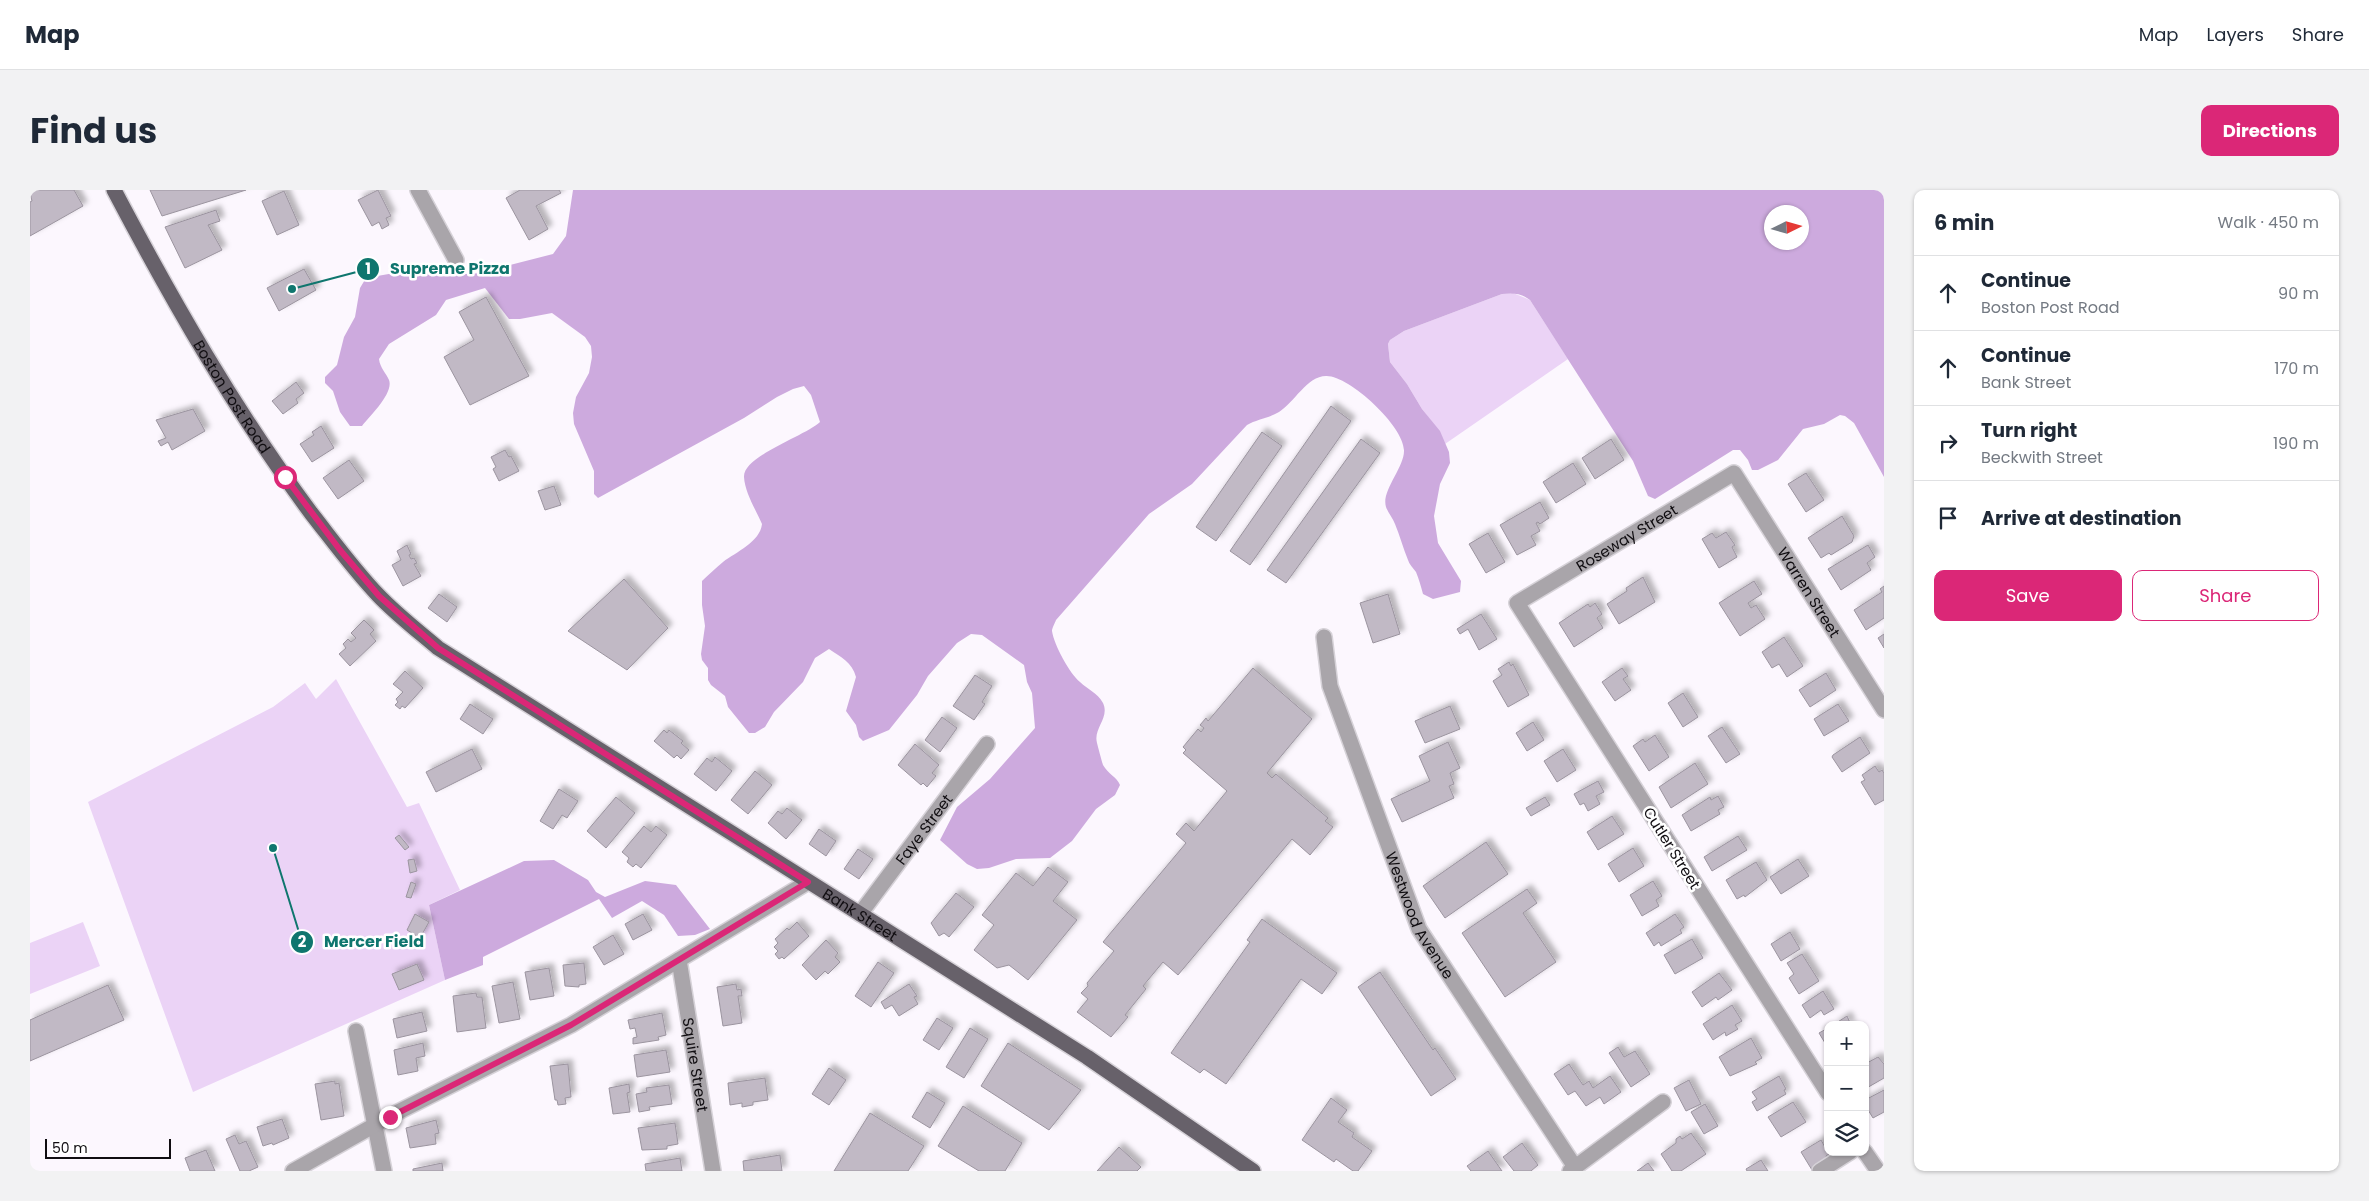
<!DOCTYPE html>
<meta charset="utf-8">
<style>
:root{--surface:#fff;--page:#f2f2f3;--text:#1f2937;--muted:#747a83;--line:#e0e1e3;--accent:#db2777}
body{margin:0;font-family:Poppins,sans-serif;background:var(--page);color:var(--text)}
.controls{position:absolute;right:15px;bottom:15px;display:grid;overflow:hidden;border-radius:10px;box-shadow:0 1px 4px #0004}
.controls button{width:45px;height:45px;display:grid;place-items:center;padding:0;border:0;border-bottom:1px solid var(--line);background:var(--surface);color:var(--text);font:25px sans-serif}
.compass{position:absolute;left:1734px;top:15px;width:45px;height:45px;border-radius:50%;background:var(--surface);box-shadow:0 1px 4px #0004;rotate:85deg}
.scale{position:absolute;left:15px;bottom:12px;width:126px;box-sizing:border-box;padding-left:5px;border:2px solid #100d11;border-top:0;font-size:14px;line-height:18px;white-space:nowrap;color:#100d11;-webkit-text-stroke:4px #fff;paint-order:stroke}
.stop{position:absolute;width:15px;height:15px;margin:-11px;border:4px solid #db2777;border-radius:50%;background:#fff}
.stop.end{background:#db2777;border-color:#fff;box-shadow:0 1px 5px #0008}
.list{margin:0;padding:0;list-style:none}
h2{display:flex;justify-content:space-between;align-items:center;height:65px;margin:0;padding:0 20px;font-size:21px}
h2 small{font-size:16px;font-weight:400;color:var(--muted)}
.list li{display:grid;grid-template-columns:32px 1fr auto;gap:15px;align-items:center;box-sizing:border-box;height:75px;padding:0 20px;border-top:1px solid var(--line)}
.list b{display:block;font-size:19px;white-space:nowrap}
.list p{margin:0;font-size:16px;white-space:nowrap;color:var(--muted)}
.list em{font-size:16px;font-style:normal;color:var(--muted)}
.actions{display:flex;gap:10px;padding:15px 20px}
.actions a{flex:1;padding:11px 0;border:1px solid var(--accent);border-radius:10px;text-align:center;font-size:18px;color:var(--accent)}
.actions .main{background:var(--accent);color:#fff}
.icon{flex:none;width:28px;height:28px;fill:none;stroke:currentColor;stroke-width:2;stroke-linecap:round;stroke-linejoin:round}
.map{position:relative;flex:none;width:1854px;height:981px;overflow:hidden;border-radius:10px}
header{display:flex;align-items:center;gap:30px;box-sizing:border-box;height:70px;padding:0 25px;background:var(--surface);border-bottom:1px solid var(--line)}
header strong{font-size:24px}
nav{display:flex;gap:28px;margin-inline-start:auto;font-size:18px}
.intro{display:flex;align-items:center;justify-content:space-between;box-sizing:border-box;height:120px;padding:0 30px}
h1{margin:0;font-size:35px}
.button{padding:12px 22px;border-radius:10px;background:var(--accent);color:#fff;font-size:18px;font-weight:700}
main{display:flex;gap:30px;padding:0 30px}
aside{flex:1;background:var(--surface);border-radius:10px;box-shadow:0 1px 4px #0004}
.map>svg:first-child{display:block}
.green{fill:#ebd3f6}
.forest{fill:#cdaade;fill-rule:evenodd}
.building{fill:#c1b9c5;stroke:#9b949f;filter:url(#shadow)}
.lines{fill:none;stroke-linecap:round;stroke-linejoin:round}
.minor-casing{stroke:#d6d2d8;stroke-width:18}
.primary-casing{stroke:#d6d2d8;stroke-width:18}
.minor{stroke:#a9a5aa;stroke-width:15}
.primary{stroke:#67616a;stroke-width:15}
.route{stroke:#db2777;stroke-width:6}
.labels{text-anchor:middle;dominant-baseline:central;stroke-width:5;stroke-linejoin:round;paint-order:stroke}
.street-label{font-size:15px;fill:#100d11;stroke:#fff}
.leader{fill:none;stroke:#0f766e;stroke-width:2}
.callout-dot{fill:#0f766e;stroke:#fff;stroke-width:2}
.mark-label{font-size:15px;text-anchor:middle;font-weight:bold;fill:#fff}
.callout-label{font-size:16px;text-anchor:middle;font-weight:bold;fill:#0f766e;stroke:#fff;stroke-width:5;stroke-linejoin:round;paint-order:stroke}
</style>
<header>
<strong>Map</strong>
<nav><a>Map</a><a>Layers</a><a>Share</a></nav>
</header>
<div class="intro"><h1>Find us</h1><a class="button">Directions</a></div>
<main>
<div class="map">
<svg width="1854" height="981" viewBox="0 0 1854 981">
<defs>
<filter id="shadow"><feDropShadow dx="4.5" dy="-4.5" stdDeviation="2.5" flood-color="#0004"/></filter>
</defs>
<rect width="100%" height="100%" fill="#fcf7fe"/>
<g class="green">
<path d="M1483 103 1500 110 1538 169 1415 254 1409 241 1392 219 1377 194 1360 172 1358 154 1360 150 1374 141 1472 104Z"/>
<path d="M306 489 377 617 389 613 430 700 399 715 415 790 163 902 58 612 243 517 275 493 286 509Z"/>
<path d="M53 732 70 776 0 804V753Z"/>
</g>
<g class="forest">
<path d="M543 0H1854V287L1824 233 1815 226 1810 225 1794 234 1773 239 1748 270 1728 280H1722L1718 270 1710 260H1703L1625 309 1618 306 1603 271 1500 110C1491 103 1483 103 1472 104L1374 141 1360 150 1358 154 1360 172 1377 194 1392 219 1410 241 1419 262 1420 273 1410 294 1404 326 1408 353 1431 391 1430 402 1403 409 1393 404C1391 397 1389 389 1386 382 1383 378 1379 374 1378 370 1373 358 1370 346 1365 334 1363 328 1358 323 1356 317 1351 301 1374 278 1374 261 1375 237 1319 185 1296 186 1277 186 1264 213 1249 222 1239 228 1227 229 1217 235L1162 294 1119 324 1026 430C1025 433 1022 438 1022 441 1024 455 1040 484 1050 492 1058 500 1067 502 1073 513 1080 528 1063 538 1067 553 1068 557 1072 572 1073 575 1078 584 1087 587 1090 595L1085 605 1066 619 1042 651 1020 668 986 669 959 678 947 679 937 674 910 650 927 617 960 589 1005 538 1002 503 997 492 994 475 952 445 941 444 927 453 898 486 887 505 859 540 833 551 829 547 826 535 816 521 826 487C822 472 811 467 799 459L785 468 773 492 744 522 735 537 725 543H719L698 517 695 506 681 495 678 490V478L672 470 671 464 675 436 672 415V391C679 384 686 378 693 372 706 362 730 352 732 334 726 320 715 303 714 287 713 266 775 246 790 232L781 205 774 196 763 199 747 207 714 228 568 308 564 304V281L544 234 543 223 546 207 559 183 562 167 561 156 555 147 522 123 490 129H479L455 98 416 110 406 125 359 154 349 169C350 178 356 183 359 190 364 203 340 226 332 236H320L310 222 303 201 295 193V187L307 175 314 147 325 127 330 98 336 88 370 82 397 73 408 78 436 84 471 82 480 75 523 64 536 46ZM1742 22H1772V52H1742Z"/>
<path d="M524 670 558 690 566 702 575 707 615 691 646 695 680 739 665 745 648 746 634 725 612 711 582 728 569 709 453 767V775L415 790 399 715 494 671Z"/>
</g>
<g class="building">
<path d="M5 0H44L53 16 0 46V12L2 11 0 3Z"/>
<path d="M120 0H216L132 26Z"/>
<path d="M348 0 361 26 356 28 359 35 352 39 349 32 342 36 328 10Z"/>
<path d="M490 0H529L531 3 506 16 518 39 499 50 476 8Z"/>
<path d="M254 1 269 35 247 45 232 11Z"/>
<path d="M186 20 190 31 178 35 192 60 155 78 135 37Z"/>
<path d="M274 79 286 100 249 121 237 98Z"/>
<path d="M456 107 499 186 440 215 414 167 444 150 429 122Z"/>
<path d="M266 192 274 203 266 209 268 213 253 224 242 211Z"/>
<path d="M1301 216 1321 231 1220 375 1200 361Z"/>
<path d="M163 219 175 241 142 260 138 252 131 256 128 251 136 248 126 230Z"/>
<path d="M291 236 304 258 282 272 270 254 284 245 282 242Z"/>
<path d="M1232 242 1252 256 1186 351 1166 337Z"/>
<path d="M1331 249 1350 263 1256 393 1237 380Z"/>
<path d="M1581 249 1594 270 1565 289 1552 268Z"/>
<path d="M475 260 479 267 481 266 489 281 469 291 463 279 466 277 461 267Z"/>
<path d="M319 270 334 291 308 309 293 288Z"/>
<path d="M1543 273 1556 294 1526 313 1513 292Z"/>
<path d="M1776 283 1794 310 1776 322 1758 294Z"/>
<path d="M524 296 531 315 515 320 508 301Z"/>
<path d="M1510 312 1519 328 1510 334 1508 332 1506 333 1510 341 1501 346 1506 355 1487 365 1470 335Z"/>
<path d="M1812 326 1824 346 1822 352 1801 365 1799 363 1791 368 1778 348Z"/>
<path d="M1696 342 1705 355 1702 357 1707 367 1689 378 1672 349 1682 343 1686 348Z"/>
<path d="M1458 343 1475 372 1456 383 1439 354Z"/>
<path d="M377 355 381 364 379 365 381 369 384 368 387 373 384 374 391 386 373 396 362 375 371 370 367 361Z"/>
<path d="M1838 355 1845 367 1837 373 1841 380 1811 400 1798 379Z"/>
<path d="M1613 387 1625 412 1589 434 1577 414 1597 401 1596 398Z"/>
<path d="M594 389 638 438 597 480 538 441Z"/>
<path d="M1724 391 1732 404 1718 413 1721 418 1726 415 1735 429 1710 446 1689 413Z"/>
<path d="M1854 396V428L1836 440 1824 420 1852 402 1850 399Z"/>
<path d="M409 404 427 417 417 432 398 418Z"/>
<path d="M1358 404 1370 444 1343 453 1330 413Z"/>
<path d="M1565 413 1572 424 1567 428 1573 438 1544 457 1529 433 1558 414 1560 417Z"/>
<path d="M1451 424 1467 449 1449 460 1438 439 1430 444 1427 439Z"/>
<path d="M334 430 344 440 340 444 346 451 320 476 309 464 316 458 313 454 318 449 321 452 326 448 321 443Z"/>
<path d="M1854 444V458L1848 448Z"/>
<path d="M1754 447 1773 476 1757 487 1749 474 1742 478 1732 462Z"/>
<path d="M1479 472 1481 476 1483 474 1499 505 1478 517 1463 491 1472 485 1468 479Z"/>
<path d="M1223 478 1282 529 1237 583 1242 588 1246 584 1298 628 1295 631 1303 637 1280 665 1262 649 1148 785 1133 772 1113 796 1116 799 1095 825 1098 827 1081 847 1047 822 1058 809 1051 803 1058 796 1057 793 1084 761 1073 752 1156 653 1146 644 1156 633 1164 641 1197 601 1153 563 1156 560 1153 557 1168 539 1171 542 1174 538 1170 535 1176 528 1178 531Z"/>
<path d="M1592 478 1598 486 1593 489 1601 500 1585 511 1572 492Z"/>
<path d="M375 481 393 498 375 518 372 516 370 519 365 515 368 512 366 509 373 502 363 494Z"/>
<path d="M1796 483 1806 500 1780 517 1769 500Z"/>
<path d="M945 485 962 496 952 512 955 514 944 530 923 516Z"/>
<path d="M1653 503 1668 527 1653 537 1638 513Z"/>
<path d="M440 514 463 529 453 544 430 529Z"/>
<path d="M1808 514 1819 531 1794 546 1784 529Z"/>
<path d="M1420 516 1430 539 1395 553 1385 531Z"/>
<path d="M912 527 927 538 910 562 895 550Z"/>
<path d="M1503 532 1514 550 1497 561 1486 543Z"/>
<path d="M1692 537 1710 564 1696 573 1678 546Z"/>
<path d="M634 540 637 543 639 540 653 551 651 553 659 560 651 569 647 565 644 568 624 551Z"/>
<path d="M1625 545 1639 567 1619 581 1603 556 1613 549 1615 552Z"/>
<path d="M1830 547 1840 563 1812 582 1802 567 1803 565Z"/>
<path d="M1418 552 1430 578 1420 583 1424 594 1419 596 1424 608 1372 632 1361 609 1400 591 1389 566Z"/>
<path d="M885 554 909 575 902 583 906 586 897 597 893 593 891 595 868 575Z"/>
<path d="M442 559 452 579 406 602 396 582Z"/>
<path d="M1533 559 1546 580 1527 592 1514 571Z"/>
<path d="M685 567 702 581 686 601 664 584 677 568 682 572Z"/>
<path d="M1665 573 1678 594 1641 618 1629 597Z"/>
<path d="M1845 576 1849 582 1852 580 1854 583V610L1845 615 1831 592 1835 590 1832 585Z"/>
<path d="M725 581 742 595 718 624 701 610Z"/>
<path d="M1568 591 1574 602 1566 606 1570 614 1558 621 1554 613 1550 615 1544 604Z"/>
<path d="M529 599 548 611 537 628 532 625 523 639 510 631Z"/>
<path d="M1688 606 1694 617 1688 620 1690 624 1661 641 1652 625 1680 607 1681 610Z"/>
<path d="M586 607 605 623 576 658 557 641Z"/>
<path d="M1515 607 1520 615 1501 626 1496 618Z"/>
<path d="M757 618 772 630 756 649 738 633 748 621 752 624Z"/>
<path d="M1582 626 1594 644 1568 660 1557 642Z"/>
<path d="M614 636 621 642 626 636 637 645 611 678 606 674 603 677 597 672 599 668 592 662Z"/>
<path d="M789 639 806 651 796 666 779 654Z"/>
<path d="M369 645 379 657 375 660 365 648Z"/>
<path d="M1708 646 1717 660 1682 681 1674 667Z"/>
<path d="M1456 652 1478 684 1415 728 1393 696Z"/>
<path d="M1603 658 1614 676 1589 692 1578 674Z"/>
<path d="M828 659 843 669 829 689 814 679Z"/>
<path d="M384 669 387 681 380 683 378 670Z"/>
<path d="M1768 669 1779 686 1751 704 1740 687Z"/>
<path d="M1726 672 1737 690 1715 707 1714 705 1707 709 1696 690Z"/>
<path d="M1018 677 1038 692 1023 711 1047 730 998 790 979 775 967 778 944 760 964 735 952 725 986 683 1003 696Z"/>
<path d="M1623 691 1632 706 1626 710 1629 716 1612 726 1600 705Z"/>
<path d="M381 692 386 694 381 708 376 707Z"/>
<path d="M1497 699 1507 713 1493 723 1526 772 1475 807 1432 743Z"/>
<path d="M926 703 944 717 919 747 914 743 909 746 901 733Z"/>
<path d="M385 724 399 732 390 748 377 740Z"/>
<path d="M613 724 622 740 603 750 595 734Z"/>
<path d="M1645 724 1654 737 1650 740 1652 743 1631 756 1629 752 1624 756 1616 743Z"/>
<path d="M1232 729 1307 783 1292 804 1271 789 1196 894 1174 879 1170 883 1141 863 1220 752 1217 750Z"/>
<path d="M767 732 779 746 754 769 752 767 749 769 745 764 748 761 744 757 748 753 745 749 757 738 759 740Z"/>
<path d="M1760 742 1770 759 1751 771 1741 754Z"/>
<path d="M583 745 594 764 574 775 563 757Z"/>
<path d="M1662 749 1673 768 1645 784 1634 765Z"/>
<path d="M796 750 808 763 805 767 810 772 798 784 795 781 786 790 772 775Z"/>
<path d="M1772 764 1789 791 1769 804 1759 788 1764 784 1757 773Z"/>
<path d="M848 772 864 783 841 817 825 806Z"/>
<path d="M554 773 556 794 549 795V797L535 796 533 775Z"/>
<path d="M387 774 394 790 369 800 362 784Z"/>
<path d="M519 778 524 806 500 810 495 782Z"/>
<path d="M1350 782 1403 860 1405 858 1426 889 1401 906 1328 797Z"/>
<path d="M1689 783 1702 800 1688 810 1686 807 1672 817 1662 802Z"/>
<path d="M483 792 490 829 469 833 462 796Z"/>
<path d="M706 794 707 800 711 799 712 806H708L712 833 693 836 687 797Z"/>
<path d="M879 794 887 806 884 807 888 814 869 826 862 815 855 819 851 812Z"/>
<path d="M78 795 94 830 0 871V830Z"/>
<path d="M1793 801 1804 819 1794 825 1791 820 1780 828 1772 815Z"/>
<path d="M446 803 447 807H452L456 838 427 842 423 806Z"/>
<path d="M1702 815 1712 831 1705 835 1708 839 1696 846 1695 842 1683 850 1673 834Z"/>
<path d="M392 822 397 841 367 848 363 829Z"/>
<path d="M632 823 636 845 628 847 629 850 603 854V848L607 847 605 838 600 839 598 830Z"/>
<path d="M1817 826 1821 835H1803Z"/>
<path d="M907 828 923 838 909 860 893 850Z"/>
<path d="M940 838 958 849 934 888 916 877Z"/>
<path d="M1798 838V858L1789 843Z"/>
<path d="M1721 848 1732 868 1725 872 1727 874 1700 886 1689 867Z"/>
<path d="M393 853 395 866 386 868 388 881 368 885 364 860Z"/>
<path d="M978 853 1051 900 1019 940 951 896Z"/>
<path d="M1588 857 1594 867 1605 861 1620 884 1601 897 1579 863Z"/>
<path d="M636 860 640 882 607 887 604 865Z"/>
<path d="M1848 867 1854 874V888L1835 899V874Z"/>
<path d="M538 874 541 907 535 908 536 914 528 915 527 910H525L520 876Z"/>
<path d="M1539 874 1553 895 1559 891 1563 898 1580 886 1591 902 1574 914 1570 907 1556 916 1545 901 1538 905 1524 884Z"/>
<path d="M799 878 816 890 799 915 782 904Z"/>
<path d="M1749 886 1756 899 1754 900 1756 904 1727 921 1722 912 1727 909 1722 902Z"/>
<path d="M735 888 738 910 723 912V915L712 917V913L700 915 698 893Z"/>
<path d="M1659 890 1671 914 1656 921 1644 898Z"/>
<path d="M305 891V894L309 893 314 926 291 930 285 894Z"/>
<path d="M599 894 600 902 597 903 600 922 583 924 579 898Z"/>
<path d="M639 895 642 914 619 917 620 920 609 922 606 904 617 902 616 898Z"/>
<path d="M1854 900V922L1843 928 1835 915V910Z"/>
<path d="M897 902 915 913 900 938 882 927Z"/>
<path d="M1301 908 1317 920 1308 932 1324 943 1322 947 1342 961 1328 981H1323L1306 969 1304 972 1272 950Z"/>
<path d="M1763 912 1776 932 1751 947 1738 927Z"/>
<path d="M1675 914 1688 936 1674 944 1661 922Z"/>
<path d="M933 916 992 953 975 981H949L908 956Z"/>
<path d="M840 923 894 956 878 981H804Z"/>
<path d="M252 929 259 948 243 955 242 953 233 956 227 937Z"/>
<path d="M406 930 409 943 405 944 406 954 380 958 376 938Z"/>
<path d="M645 933 648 954 637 956V959L612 960 608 938Z"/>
<path d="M1661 943 1676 964 1651 981H1642L1631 964 1646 953V949L1650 946 1652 949Z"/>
<path d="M205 945 209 954 216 951 228 977 219 981H210L196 949Z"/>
<path d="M1791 950 1799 964 1796 966 1798 971 1782 980 1771 962Z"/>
<path d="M1492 953 1508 975 1501 981H1484L1473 967Z"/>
<path d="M1089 957 1111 977 1107 981H1067Z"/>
<path d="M176 960 185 981H160L155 968Z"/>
<path d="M1458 961 1472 981H1441L1437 976Z"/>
<path d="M750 965 752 981H714L713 971Z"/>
<path d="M650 968 652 981H616L615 974Z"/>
<path d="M1731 970 1738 981H1717L1716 979Z"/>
<path d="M412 973 413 981H383V979Z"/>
<path d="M1618 973 1624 981H1607Z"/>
</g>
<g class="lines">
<g class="minor-casing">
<g id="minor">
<path d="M388 0 426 70"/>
<path id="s1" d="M1294 447 1300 496 1389 739 1545 977"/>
<path id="s2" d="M830 724 957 554"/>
<path id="s3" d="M649 770 683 981"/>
<path d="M326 841 354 981"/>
<path id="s4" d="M1798 903 1487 413 1704 283 1854 520"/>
<path d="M1835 962 1848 981"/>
<path d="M263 981 368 922 541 835 778 692"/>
<path d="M1540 981 1633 912"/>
<path d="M1790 981 1820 962"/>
</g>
</g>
<g class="primary-casing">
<g id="primary">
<path id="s5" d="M84 0C143 112 205 221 281 323 303 351 324 380 348 405 366 424 388 441 408 458L1057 867 1223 981"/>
</g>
</g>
<use href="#minor" class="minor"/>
<use href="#primary" class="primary"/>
</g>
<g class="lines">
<path class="route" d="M255 287 310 360 349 406 408 458 778 692 541 835 360 927"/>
</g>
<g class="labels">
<g class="street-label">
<text stroke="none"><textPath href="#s5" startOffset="238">Boston Post Road</textPath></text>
<text stroke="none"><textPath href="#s4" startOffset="708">Roseway Street</textPath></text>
<text stroke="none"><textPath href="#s4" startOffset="974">Warren Street</textPath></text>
<text stroke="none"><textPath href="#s2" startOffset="106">Faye Street</textPath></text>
<text transform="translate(1642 658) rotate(58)">Cutler Street</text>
<text stroke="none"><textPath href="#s5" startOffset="1064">Bank Street</textPath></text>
<text stroke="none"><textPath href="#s1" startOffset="296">Westwood Avenue</textPath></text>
<text stroke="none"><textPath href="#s3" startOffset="106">Squire Street</textPath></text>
</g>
</g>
<path class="leader" d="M262 99L338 79M243 658L272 752"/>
<g class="callout-dot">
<circle cx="262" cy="99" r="5"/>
<circle cx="243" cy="658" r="5"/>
<circle cx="338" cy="79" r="12"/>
<circle cx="272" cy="752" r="12"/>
</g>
<g class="mark-label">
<text x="338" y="84">1</text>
<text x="272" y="757">2</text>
</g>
<g class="callout-label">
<text x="420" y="84">Supreme Pizza</text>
<text x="344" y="757">Mercer Field</text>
</g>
</svg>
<div class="controls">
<button>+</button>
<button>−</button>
<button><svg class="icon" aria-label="layers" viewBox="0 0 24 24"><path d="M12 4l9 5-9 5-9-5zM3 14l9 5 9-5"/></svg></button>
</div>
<svg class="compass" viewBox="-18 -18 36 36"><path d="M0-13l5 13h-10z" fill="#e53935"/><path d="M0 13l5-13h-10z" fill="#747a83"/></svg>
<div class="scale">50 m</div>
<div class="stop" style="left:255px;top:287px"></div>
<div class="stop end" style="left:360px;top:927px"></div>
</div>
<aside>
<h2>6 min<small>Walk · 450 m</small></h2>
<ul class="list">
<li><svg class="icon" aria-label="ahead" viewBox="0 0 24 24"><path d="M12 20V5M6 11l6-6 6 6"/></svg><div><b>Continue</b><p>Boston Post Road</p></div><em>90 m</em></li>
<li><svg class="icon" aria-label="ahead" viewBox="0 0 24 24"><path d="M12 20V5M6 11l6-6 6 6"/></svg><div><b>Continue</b><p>Bank Street</p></div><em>170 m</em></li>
<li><svg class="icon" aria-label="right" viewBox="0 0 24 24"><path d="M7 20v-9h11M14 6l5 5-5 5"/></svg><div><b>Turn right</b><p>Beckwith Street</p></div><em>190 m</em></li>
<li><svg class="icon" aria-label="arrive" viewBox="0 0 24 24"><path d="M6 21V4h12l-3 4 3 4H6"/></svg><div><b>Arrive at destination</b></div></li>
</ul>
<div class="actions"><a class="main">Save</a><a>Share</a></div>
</aside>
</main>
